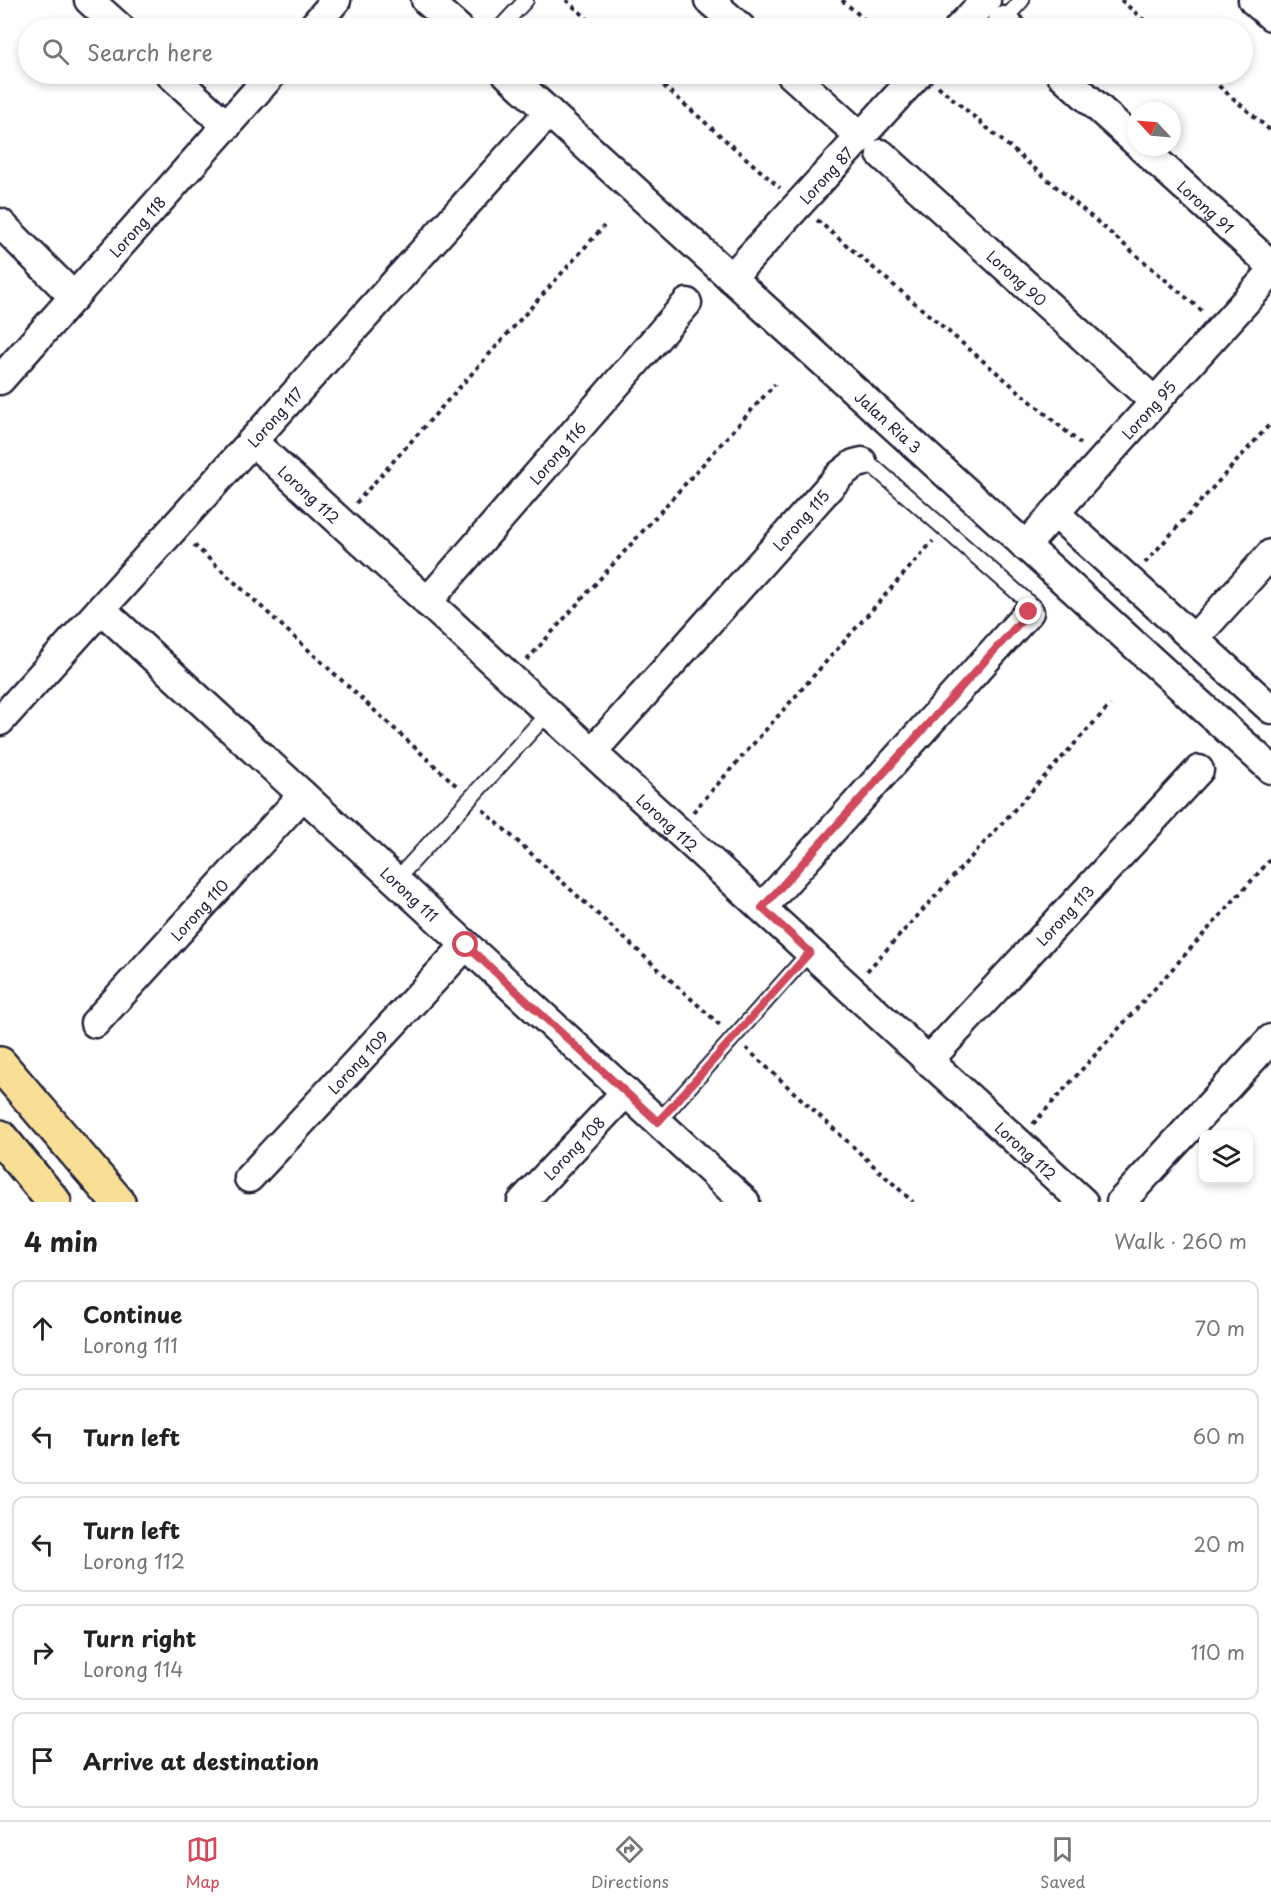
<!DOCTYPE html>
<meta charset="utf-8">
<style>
:root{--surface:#fff;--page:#f2f2f2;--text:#222;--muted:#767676;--line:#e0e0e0;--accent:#d1495b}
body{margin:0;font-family:"Playpen Sans",sans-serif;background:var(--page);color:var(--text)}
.controls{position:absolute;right:18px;bottom:18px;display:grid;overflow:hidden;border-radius:12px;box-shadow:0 3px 9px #0003}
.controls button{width:54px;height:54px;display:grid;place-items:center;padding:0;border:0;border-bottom:2px solid var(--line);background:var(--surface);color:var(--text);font:30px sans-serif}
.compass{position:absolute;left:1127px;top:102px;width:54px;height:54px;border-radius:50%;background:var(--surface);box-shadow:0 3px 9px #0003;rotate:296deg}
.stop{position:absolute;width:18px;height:18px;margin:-14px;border:4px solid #d1495b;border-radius:50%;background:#fff}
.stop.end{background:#d1495b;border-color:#fff;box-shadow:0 2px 6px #0008}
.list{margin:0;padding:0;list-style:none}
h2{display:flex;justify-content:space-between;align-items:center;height:78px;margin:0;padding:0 24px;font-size:26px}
h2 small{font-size:20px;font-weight:400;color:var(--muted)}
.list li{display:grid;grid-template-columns:39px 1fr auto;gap:18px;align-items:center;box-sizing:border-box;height:96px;margin:0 12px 12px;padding:0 12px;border:2px solid var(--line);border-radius:12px}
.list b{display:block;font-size:22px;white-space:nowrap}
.list p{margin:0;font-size:20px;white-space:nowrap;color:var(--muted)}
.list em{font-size:20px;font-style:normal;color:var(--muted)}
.icon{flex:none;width:33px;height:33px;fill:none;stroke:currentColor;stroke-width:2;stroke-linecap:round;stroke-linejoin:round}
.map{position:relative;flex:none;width:1271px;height:1202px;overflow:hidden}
.search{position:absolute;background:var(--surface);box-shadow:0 3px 9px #0003;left:18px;right:18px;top:18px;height:66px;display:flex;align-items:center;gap:15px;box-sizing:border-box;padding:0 21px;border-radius:33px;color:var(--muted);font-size:22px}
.sheet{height:618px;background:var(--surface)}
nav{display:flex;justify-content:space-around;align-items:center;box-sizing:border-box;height:84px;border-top:2px solid var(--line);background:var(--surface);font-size:16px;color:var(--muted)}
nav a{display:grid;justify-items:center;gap:3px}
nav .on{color:var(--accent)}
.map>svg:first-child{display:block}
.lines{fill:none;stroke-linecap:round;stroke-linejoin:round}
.lane-casing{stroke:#22223b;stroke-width:18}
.street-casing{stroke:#22223b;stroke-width:33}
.primary-casing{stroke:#22223b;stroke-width:38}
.path{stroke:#22223b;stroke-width:4;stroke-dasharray:4.5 4.5;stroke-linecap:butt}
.lane{stroke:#fff;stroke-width:14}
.street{stroke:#fff;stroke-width:28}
.primary{stroke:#f9df96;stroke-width:33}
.route{stroke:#d1495b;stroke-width:8}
.labels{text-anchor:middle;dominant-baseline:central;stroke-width:6;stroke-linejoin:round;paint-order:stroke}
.street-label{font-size:15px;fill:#22223b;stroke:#fff}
</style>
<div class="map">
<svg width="1271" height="1202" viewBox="0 0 1271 1202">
<rect width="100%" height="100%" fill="#fff"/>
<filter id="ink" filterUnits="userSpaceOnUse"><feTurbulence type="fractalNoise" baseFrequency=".0167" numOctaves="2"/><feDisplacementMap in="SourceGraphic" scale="12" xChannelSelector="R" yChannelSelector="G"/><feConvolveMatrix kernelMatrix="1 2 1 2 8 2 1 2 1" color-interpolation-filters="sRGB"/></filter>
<g filter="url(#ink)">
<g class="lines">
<g class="lane-casing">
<g id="lane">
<path d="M1003 21 1022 0"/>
<path d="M500 28 526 0"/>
<path d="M862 462 875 468 1027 601 1029 612"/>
<path d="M396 880 548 713"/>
<path d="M658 1122 810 952"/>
</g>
</g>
<g class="street-casing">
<g id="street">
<path d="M89 0 120 28"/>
<path d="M426 0 458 28"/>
<path d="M709 0 741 28"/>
<path d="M1253 0 1271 16"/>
<path d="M1003 21 1011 28"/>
<path d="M312 28 336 0"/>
<path d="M959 28 986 0"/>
<path d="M170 74 227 126"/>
<path id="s1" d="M507 74 1271 769"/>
<path d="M791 74 861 137"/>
<path d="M1061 74 1136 142"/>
<path id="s2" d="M1141 147 1271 265"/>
<path id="s3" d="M881 154 1155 402"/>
<path d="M0 223 74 297"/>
<path id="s4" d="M731 278 918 74"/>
<path id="s5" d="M0 380 272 74"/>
<path id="s6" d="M252 441 1083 1202"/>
<path d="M1055 513 1271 709"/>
<path id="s7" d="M1025 546 1271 273"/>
<path id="s8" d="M427 602 687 303"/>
<path id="s9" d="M101 609 745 1202"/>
<path d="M1194 639 1271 554"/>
<path id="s10" d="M0 721 549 112"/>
<path id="s11" d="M592 752 840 475 854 464 862 462"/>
<path d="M762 908 1029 612"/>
<path id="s12" d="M95 1023 303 795"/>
<path id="s13" d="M928 1061 1199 770"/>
<path id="s14" d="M249 1178 466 945"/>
<path id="s15" d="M522 1202 626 1092"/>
<path d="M1121 1202 1271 1039"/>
</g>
</g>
<g class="primary-casing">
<g id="primary">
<path d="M0 1064 118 1202"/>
<path d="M0 1137 54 1202"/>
</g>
</g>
<g class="path">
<path d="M566 0 598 28"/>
<path d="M842 0 874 28"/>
<path d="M1121 0 1153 28"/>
<path d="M650 74 780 188"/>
<path d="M1205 74 1271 131"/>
<path d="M938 86 1202 311"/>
<path d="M817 220 1081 444"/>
<path d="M356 503 604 226"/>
<path d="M194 545 458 787"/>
<path d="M1145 563 1271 423"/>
<path d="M527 660 775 384"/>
<path d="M483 810 720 1025"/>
<path d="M693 812 933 541"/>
<path d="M867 971 1110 705"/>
<path d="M746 1048 913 1202"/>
<path d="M1033 1124 1271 859"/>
</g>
<use href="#lane" class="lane"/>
<use href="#street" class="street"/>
<use href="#primary" class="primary"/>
</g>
</g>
<g class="lines" filter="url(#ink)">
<path class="route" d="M466 945 658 1122 810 952 762 908 1029 612"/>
</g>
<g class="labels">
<g class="street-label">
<text stroke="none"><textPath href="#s4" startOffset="140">Lorong 87</textPath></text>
<text stroke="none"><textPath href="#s2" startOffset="88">Lorong 91</textPath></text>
<text stroke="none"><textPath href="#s5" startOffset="206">Lorong 118</textPath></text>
<text stroke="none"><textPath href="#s3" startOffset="184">Lorong 90</textPath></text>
<text stroke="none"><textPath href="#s7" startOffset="184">Lorong 95</textPath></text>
<text stroke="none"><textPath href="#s10" startOffset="410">Lorong 117</textPath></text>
<text stroke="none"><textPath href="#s1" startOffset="516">Jalan Ria 3</textPath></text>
<text stroke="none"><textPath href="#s8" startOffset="198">Lorong 116</textPath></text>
<text stroke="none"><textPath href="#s6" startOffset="78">Lorong 112</textPath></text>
<text stroke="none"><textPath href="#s11" startOffset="312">Lorong 115</textPath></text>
<text stroke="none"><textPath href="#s6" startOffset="564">Lorong 112</textPath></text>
<text stroke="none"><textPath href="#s9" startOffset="420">Lorong 111</textPath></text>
<text stroke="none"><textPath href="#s12" startOffset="154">Lorong 110</textPath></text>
<text stroke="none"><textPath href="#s13" startOffset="200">Lorong 113</textPath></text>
<text stroke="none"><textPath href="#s14" startOffset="159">Lorong 109</textPath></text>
<text stroke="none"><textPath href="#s15" startOffset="75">Lorong 108</textPath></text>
<text stroke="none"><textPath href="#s6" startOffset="1050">Lorong 112</textPath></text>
</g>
</g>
</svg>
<div class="controls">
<button><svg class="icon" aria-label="layers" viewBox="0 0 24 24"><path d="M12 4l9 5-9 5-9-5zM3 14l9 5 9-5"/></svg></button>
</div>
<svg class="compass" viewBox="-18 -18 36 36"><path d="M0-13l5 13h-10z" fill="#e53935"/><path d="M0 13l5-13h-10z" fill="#767676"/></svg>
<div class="stop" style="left:466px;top:945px"></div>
<div class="stop end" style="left:1029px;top:612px"></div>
<div class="search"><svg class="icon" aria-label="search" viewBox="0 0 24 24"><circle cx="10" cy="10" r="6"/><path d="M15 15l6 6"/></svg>Search here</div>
</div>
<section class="sheet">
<h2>4 min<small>Walk · 260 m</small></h2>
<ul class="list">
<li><svg class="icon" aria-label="ahead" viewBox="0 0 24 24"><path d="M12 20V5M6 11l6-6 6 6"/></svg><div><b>Continue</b><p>Lorong 111</p></div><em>70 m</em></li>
<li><svg class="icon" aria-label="left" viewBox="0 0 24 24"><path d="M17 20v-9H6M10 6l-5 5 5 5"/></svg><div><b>Turn left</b></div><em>60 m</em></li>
<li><svg class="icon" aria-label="left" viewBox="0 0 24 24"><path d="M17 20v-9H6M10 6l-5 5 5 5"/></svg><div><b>Turn left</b><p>Lorong 112</p></div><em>20 m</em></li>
<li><svg class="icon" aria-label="right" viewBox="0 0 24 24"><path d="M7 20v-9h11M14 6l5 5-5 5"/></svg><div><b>Turn right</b><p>Lorong 114</p></div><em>110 m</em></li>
<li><svg class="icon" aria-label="arrive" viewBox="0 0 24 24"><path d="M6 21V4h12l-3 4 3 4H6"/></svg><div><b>Arrive at destination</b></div></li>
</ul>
</section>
<nav>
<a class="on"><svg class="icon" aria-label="map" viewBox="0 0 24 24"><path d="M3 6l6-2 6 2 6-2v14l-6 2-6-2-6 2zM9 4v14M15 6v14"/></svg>Map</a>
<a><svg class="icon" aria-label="directions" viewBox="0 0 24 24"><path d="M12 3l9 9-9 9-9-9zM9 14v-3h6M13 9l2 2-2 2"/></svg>Directions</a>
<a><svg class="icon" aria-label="saved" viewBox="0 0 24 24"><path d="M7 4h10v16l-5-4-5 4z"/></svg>Saved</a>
</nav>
